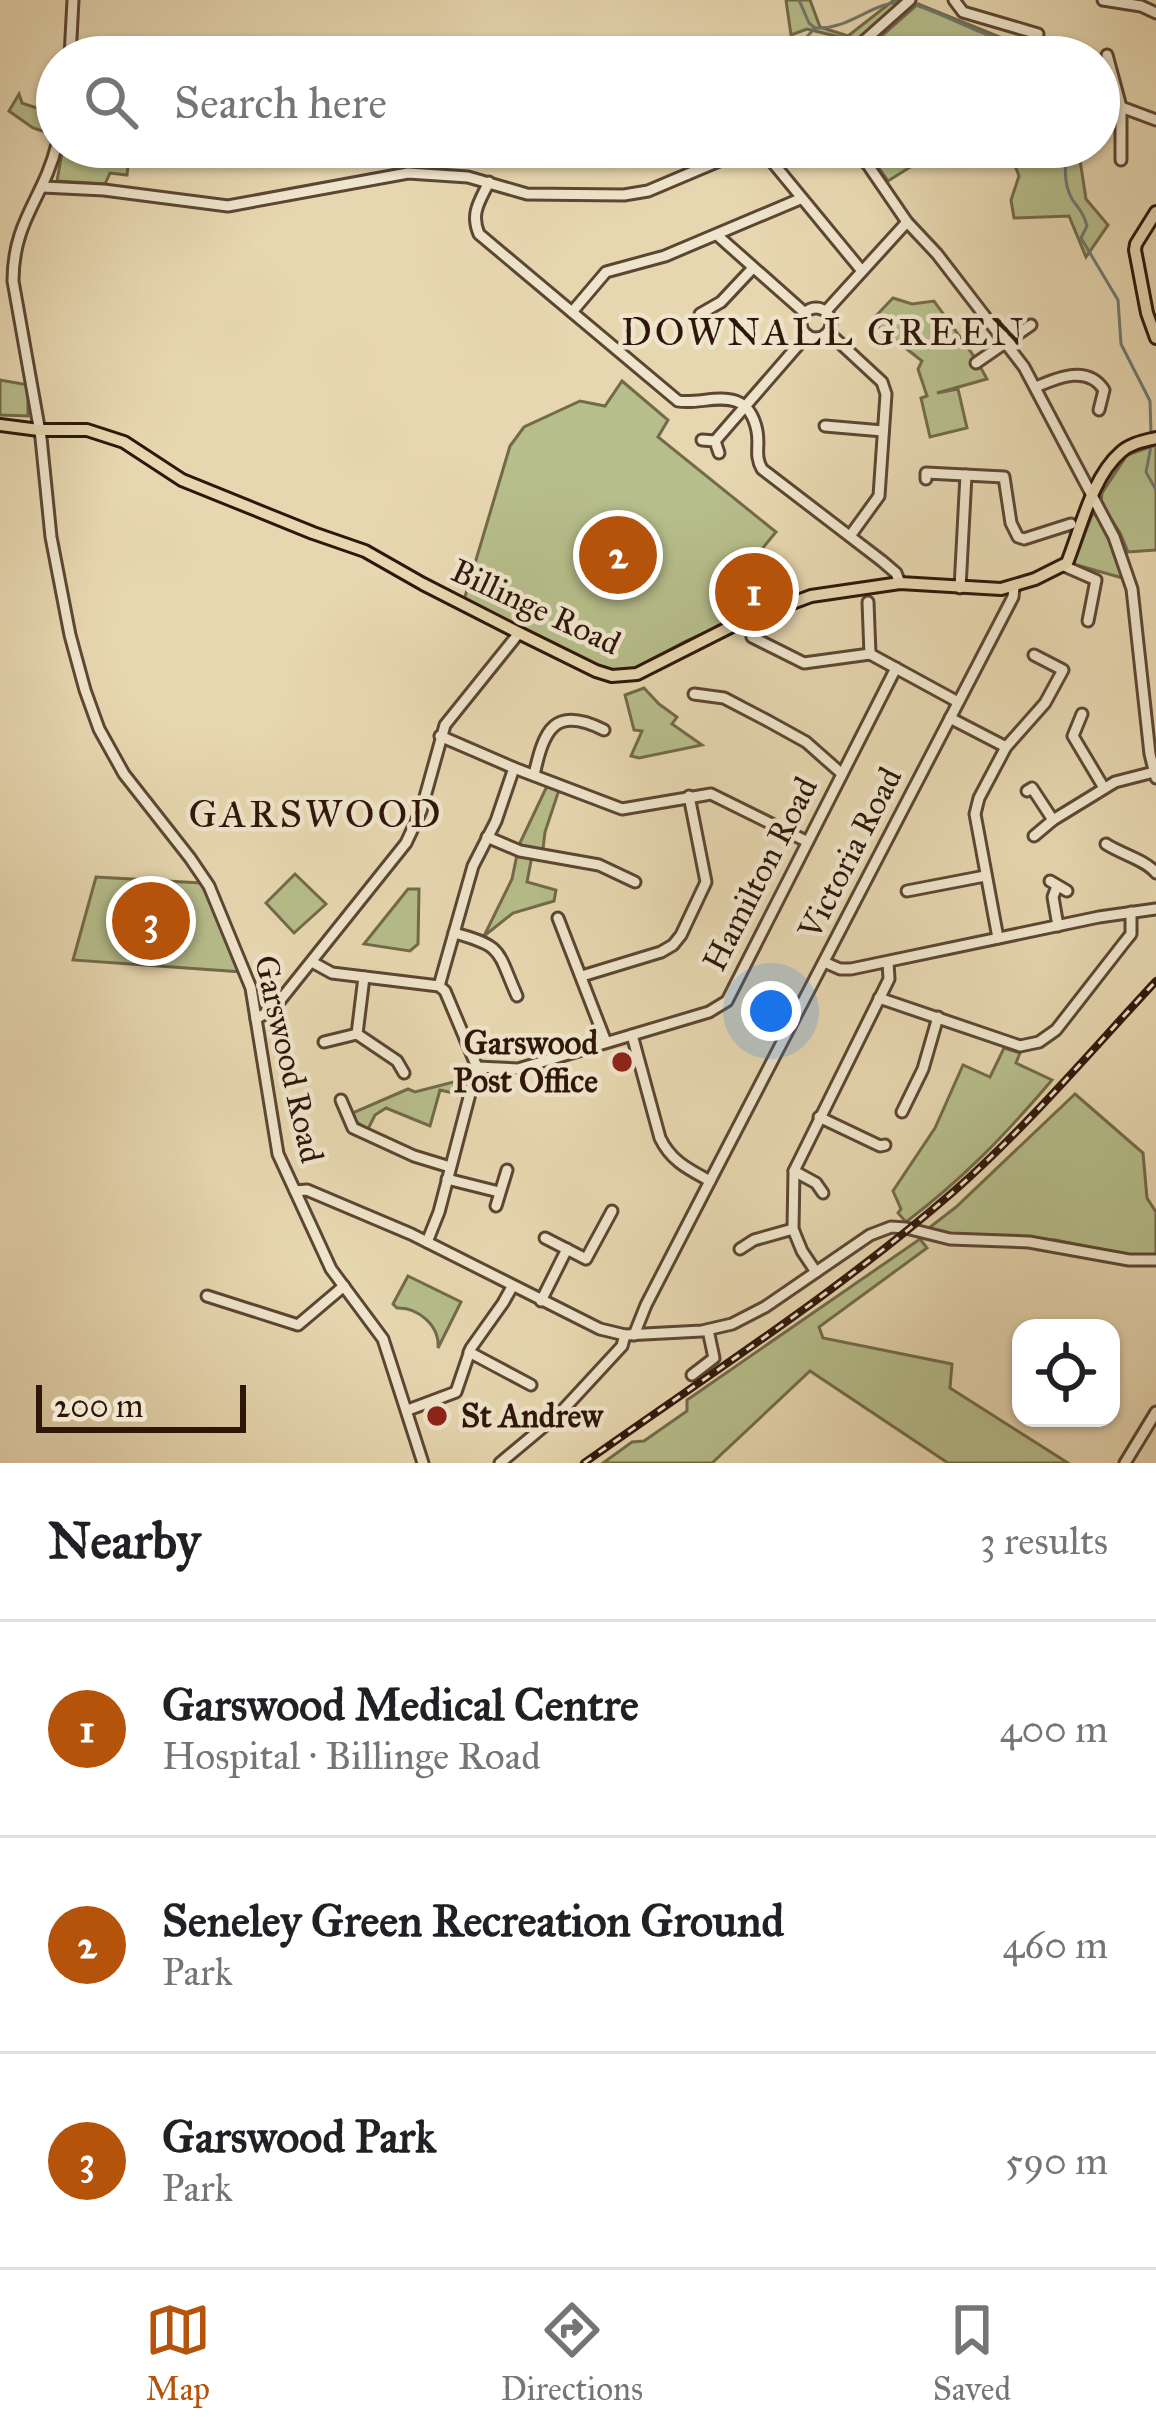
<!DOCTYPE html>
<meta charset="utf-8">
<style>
:root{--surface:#fff;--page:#f2f2f2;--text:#202124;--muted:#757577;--line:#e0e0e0;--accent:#b45309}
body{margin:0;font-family:"IM FELL Great Primer",serif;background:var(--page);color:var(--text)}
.controls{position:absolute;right:36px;bottom:36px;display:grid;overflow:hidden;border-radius:24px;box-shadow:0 3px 9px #0004}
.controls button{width:108px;height:108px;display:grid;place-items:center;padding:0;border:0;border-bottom:3px solid var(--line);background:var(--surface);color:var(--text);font:60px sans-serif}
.scale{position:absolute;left:36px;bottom:30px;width:210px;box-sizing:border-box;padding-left:12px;border:6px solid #2e1609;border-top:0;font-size:33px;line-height:42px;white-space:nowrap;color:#2e1609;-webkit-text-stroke:9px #efe5cc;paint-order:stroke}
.you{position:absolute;left:771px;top:1011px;width:42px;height:42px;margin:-30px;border:9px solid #fff;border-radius:50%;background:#1a73e8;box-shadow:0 0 0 18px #1a73e833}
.badge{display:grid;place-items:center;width:78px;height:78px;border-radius:50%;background:var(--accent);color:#fff;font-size:39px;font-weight:700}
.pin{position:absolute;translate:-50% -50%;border:6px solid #fff;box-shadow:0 3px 12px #0006}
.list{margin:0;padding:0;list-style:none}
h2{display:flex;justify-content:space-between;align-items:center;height:156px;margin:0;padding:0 48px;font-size:51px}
h2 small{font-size:39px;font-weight:400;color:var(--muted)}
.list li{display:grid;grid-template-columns:78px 1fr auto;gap:36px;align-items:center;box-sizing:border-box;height:216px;padding:0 48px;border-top:3px solid var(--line)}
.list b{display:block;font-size:45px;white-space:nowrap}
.list p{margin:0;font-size:39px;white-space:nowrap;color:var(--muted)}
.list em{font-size:39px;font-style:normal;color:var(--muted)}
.icon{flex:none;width:66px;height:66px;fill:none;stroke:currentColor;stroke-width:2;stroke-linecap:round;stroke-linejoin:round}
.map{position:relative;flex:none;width:1156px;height:1463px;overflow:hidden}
.search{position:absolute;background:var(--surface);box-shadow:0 3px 9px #0004;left:36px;right:36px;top:36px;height:132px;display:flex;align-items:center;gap:30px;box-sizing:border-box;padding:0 42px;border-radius:66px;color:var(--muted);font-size:45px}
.sheet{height:804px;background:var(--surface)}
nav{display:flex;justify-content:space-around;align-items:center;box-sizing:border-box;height:168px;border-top:3px solid var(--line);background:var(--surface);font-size:33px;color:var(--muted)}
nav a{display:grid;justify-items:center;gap:6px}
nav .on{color:var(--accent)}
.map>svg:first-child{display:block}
.green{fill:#b6be8b;stroke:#726a4a;stroke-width:3}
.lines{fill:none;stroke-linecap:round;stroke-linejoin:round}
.stream{stroke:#6f7771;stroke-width:3}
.minor-casing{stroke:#5c4633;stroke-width:15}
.major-casing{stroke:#2e1609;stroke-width:16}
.minor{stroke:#efe5cc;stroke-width:9}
.major{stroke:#e7d7b0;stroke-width:10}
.rail-casing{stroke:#2e1609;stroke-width:8}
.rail{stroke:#efe5cc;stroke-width:3;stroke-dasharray:9;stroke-linecap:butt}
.poi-dot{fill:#8f2418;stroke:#efe5cc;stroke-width:4.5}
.labels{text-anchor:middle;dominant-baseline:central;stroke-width:9;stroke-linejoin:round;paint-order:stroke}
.street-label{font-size:33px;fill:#2e1609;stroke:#efe5cc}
.poi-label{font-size:33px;font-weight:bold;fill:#2e1609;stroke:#efe5cc;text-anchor:end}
.quarter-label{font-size:39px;letter-spacing:3px;fill:#2e1609;stroke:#efe5cc}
</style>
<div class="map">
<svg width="1156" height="1463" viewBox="0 0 1156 1463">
<rect width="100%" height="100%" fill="#e7d7b0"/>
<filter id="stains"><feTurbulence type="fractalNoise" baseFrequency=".00167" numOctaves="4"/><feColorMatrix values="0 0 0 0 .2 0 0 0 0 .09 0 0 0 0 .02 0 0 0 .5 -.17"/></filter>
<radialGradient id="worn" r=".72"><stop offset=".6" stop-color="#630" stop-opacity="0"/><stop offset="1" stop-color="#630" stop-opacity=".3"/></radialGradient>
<g class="green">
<path d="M786 0H810L820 27 848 36 894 0H905L856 41 807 29 791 35Z"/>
<path d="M918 4 1049 57H858Z"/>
<path d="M19 94 22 103 57 115V136L33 128 9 111Z"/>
<path d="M63 147H130L127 175 110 173 105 184 57 181Z"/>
<path d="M860 147H938L939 149 888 181 870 156Z"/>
<path d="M1008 147H1078L1086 199 1108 225 1086 257 1069 216 1014 218 1011 200 1019 176Z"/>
<path d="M893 298 912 304 934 301 976 359 987 379 937 393 958 389 967 428 930 437 921 398 927 396 918 369 922 361 871 321Z"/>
<path d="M0 380 28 385V416L0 415Z"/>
<path d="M622 381 668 420 658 437 776 532 723 596 735 620 686 641 633 669 624 671 604 669 464 600 510 446 524 427 580 401 605 406Z"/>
<path d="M1156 445V550L1128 552 1120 533 1101 503 1102 493 1127 455Z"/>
<path d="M1097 513 1108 531 1126 579 1073 564 1092 515Z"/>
<path d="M644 688 659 704 677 717 672 724 702 745 639 758 631 756 642 731 634 730 625 695Z"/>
<path d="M547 786 559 790 545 832 542 857 532 856 527 882 556 890 554 901 513 913 484 936 512 879 519 845Z"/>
<path d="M295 874 326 904 294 933 266 903Z"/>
<path d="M96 877 201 883 243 972 73 960Z"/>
<path d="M408 889H419L418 944 410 951 364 944Z"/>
<path d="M1004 1048 1020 1053 1016 1063 1052 1080C1005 1135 964 1178 906 1222L898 1213 901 1209 893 1191 935 1128 963 1065 990 1077Z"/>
<path d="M469 1078 467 1096 440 1090 430 1126 386 1108 375 1115 368 1129 356 1122 350 1114 408 1089 415 1092Z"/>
<path d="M1075 1094 1143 1153 1147 1198 1156 1212V1257L1144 1258 1055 1240 949 1234 929 1228 956 1207Z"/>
<path d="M920 1239 927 1248 819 1327 823 1338 952 1364 950 1388 1068 1463H948L810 1371 712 1463H603L632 1442 644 1441 687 1411V1400Z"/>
<path d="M408 1276 461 1302 438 1348C440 1326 418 1307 397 1308L393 1304Z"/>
</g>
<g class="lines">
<g class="stream">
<path d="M799 0 809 23 815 28"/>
<path d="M912 4C951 15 1005 51 1044 46L1045 57"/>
<path d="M788 57 815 28C851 30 871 1 905 2"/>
<path d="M162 147 245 159 284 147"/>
<path d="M328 147 346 150 359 147"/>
<path d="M1067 147C1065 164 1063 183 1072 199 1079 209 1084 214 1087 226L1081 238 1118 300 1121 344 1150 401 1151 433"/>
<path d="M1151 446 1146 472 1156 490"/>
</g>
<g class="minor-casing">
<g id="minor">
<path d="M954 0 963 12 1038 34"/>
<path d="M1103 0 1141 6 1156 13"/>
<path d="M1107 55 1121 107V160"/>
<path d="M70 57 73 0"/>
<path d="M846 57 910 0"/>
<path d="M1121 107 1156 120"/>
<path d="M57 144C44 198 13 220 13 281L41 438 51 537 70 635 85 690 99 729 124 774 190 858 209 886 251 988 278 1154 331 1269 383 1339 423 1463"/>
<path d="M760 147 862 271"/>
<path d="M850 147 868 165 907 222 937 254 1024 367 1114 537 1132 589 1150 754 1156 778"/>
<path d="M489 182C480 201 470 213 479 234L678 401C705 406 747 381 757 431 760 446 754 455 762 469L882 561 896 573 900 583"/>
<path d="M43 187 104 190 228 206 408 173 468 177 527 194 624 195 648 191 752 147"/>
<path d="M717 235 805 313"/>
<circle cx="816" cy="323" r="15"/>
<path d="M826 311 907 222"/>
<path d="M572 312 606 272 665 256 800 199"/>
<path d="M700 314 721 302 752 269"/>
<path d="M828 332 882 382 886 394 879 496 850 536"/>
<path d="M976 363 1031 325"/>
<path d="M1036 387C1059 377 1088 365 1104 390L1099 410"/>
<path d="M825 426 883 431"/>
<path d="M702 440 715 441 719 453"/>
<path d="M715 441 807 335"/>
<path d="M926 479V473L1004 477 1011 523 1018 537 1024 539 1071 524"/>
<path d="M1064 566 1096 580 1088 621"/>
<path d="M960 588 966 475"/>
<path d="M868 602 870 654"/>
<path d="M752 637 804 663 870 654 958 702"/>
<path d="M694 694 724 698 768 721 806 742 841 773"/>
<path d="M1082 714 1073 736 1104 788"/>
<path d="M950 718 1006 747"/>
<path d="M440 736 514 768 622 809 711 794 806 841"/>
<path d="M534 775C544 730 554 705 604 730"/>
<path d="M1027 791 1032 788 1053 820"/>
<path d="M1034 836 1053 820 1115 782 1154 772"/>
<path d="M487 837 520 851 599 865 635 882"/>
<path d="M1106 844C1121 854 1146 860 1156 873"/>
<path d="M1050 881 1067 891"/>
<path d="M1057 886 1053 897 1058 926"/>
<path d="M907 891 985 876"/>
<path d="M558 918 606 1042"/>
<path d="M454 933C504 946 497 951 517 996"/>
<path d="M998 938 975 814 979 798 1006 747 1045 703 1063 670 1034 655"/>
<path d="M312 962 332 973 439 986 445 991 477 1067 439 1212 427 1242"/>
<path d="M824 962 840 969H851L1099 917 1156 909"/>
<path d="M582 976 661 952 673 945 681 935 706 882 689 796"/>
<path d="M364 977 357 1034 397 1061 404 1073"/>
<path d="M439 986 473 866 496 821 514 768"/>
<path d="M879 998 1020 1046 1039 1042 1056 1030 1123 944 1131 934V912"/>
<path d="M256 1019 274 1008 406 843 421 811 445 725 519 633"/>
<path d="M632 1035 660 1138C671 1161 688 1169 710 1181"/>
<path d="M324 1042 357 1034"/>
<path d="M477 1067 518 1069 709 1012 727 1001 896 668"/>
<path d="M341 1100 353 1128 414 1156 450 1167"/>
<path d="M902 1112 923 1069 938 1017"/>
<path d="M819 1117 880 1146 885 1145"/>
<path d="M794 1171 816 1183 823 1193"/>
<path d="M447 1179 499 1192"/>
<path d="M295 1191 307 1190 411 1234 600 1329 625 1335 702 1331 732 1324 765 1307 870 1235 891 1227 906 1228 950 1239 1029 1242 1129 1260H1156"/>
<path d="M496 1206 507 1170"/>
<path d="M545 1238 586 1259 612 1211"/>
<path d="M740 1249 754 1240 793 1229"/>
<path d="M816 1272 802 1251 793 1229 794 1171 889 979 888 962"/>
<path d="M207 1296 298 1325 344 1286"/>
<path d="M541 1301 567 1249"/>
<path d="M634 1335 646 1305 710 1181 1013 597 1014 587"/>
<path d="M469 1352 531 1385"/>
<path d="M692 1375 714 1358 708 1330"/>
<path d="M408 1410 456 1392 471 1348 503 1303 512 1287"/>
<path d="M500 1463 561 1412 622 1346 625 1335"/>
<path d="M1125 1463 1156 1412"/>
</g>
</g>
<g class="major-casing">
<g id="major">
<path d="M1156 212 1136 244 1135 250 1147 313 1156 338"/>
<path d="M0 425 39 430H87L124 442 182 480 313 533 365 551 423 584 519 633 596 671 612 676 637 674 736 624 811 596 900 583 1001 589 1035 579 1067 563C1081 528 1092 477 1121 452 1131 443 1144 441 1156 438"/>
</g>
</g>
<use href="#minor" class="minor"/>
<use href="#major" class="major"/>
<g class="rail-casing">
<path id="rail" d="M584 1463C708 1375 838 1292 953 1192 1026 1128 1090 1052 1156 981"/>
</g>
<use href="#rail" class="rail"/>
</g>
<g class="poi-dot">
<circle cx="622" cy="1062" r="12"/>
<circle cx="437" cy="1416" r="12"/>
</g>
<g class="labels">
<g class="street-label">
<text transform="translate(536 607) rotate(25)">Billinge Road</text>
<text transform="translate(850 853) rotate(-63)">Victoria Road</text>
<text transform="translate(760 874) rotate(-63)">Hamilton Road</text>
<text transform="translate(289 1059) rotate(77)">Garswood Road</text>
</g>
<g class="poi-label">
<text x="598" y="1043">Garswood<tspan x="598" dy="38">Post Office</tspan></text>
<text x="461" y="1416" text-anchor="start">St Andrew</text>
</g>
<g class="quarter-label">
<text x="824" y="332">DOWNALL GREEN</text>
<text x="316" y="814">GARSWOOD</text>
</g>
</g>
<rect width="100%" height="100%" filter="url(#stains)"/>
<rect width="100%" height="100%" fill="url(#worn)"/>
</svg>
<div class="controls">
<button><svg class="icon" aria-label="locate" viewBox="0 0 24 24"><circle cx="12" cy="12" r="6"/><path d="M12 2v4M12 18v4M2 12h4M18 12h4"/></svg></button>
</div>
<div class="scale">200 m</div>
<div class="you"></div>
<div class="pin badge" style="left:754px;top:592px">1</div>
<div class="pin badge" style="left:618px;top:555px">2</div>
<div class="pin badge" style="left:151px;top:921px">3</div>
<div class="search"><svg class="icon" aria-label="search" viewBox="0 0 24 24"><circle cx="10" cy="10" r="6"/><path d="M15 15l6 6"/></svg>Search here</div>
</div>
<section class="sheet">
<h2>Nearby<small>3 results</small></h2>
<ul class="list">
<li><span class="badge">1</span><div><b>Garswood Medical Centre</b><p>Hospital · Billinge Road</p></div><em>400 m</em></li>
<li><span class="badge">2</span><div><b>Seneley Green Recreation Ground</b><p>Park</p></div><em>460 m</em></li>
<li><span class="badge">3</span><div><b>Garswood Park</b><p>Park</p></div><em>590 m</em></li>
</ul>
</section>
<nav>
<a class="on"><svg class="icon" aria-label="map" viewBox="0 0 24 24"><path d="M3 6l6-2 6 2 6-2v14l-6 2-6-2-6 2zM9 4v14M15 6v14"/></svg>Map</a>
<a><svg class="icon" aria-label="directions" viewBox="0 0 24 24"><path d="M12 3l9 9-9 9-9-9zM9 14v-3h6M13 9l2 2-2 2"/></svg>Directions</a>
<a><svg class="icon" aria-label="saved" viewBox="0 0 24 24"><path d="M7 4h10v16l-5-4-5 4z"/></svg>Saved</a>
</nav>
